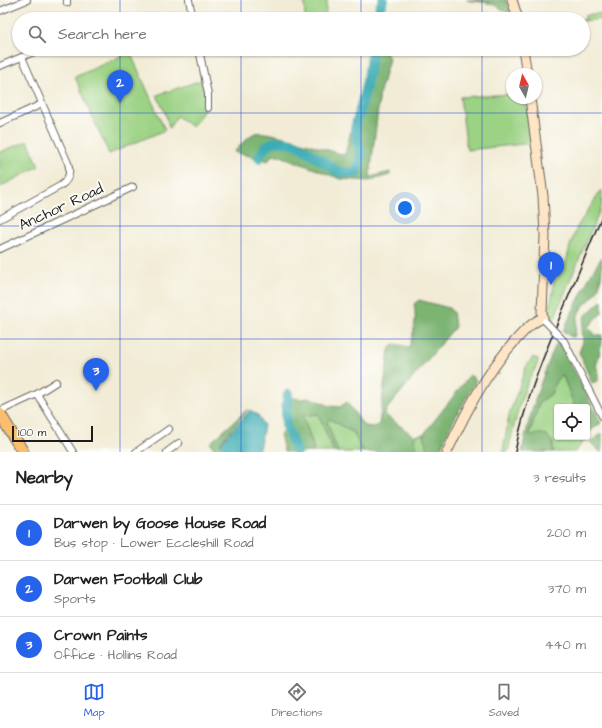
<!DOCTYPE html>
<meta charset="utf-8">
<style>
:root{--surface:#fff;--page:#f2f2f2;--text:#222;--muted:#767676;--line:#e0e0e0;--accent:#2563eb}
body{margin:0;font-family:"Architects Daughter",sans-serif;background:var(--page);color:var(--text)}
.controls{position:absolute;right:12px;bottom:12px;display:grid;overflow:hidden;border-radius:4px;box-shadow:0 1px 3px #0004}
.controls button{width:36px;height:36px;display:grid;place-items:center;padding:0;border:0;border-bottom:1px solid var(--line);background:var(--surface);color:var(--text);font:20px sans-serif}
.compass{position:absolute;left:506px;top:68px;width:36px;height:36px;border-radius:50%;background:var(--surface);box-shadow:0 1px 3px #0004;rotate:352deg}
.scale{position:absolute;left:12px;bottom:10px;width:81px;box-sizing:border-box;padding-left:4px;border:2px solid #1c1c1c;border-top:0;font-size:11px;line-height:14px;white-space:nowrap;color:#1c1c1c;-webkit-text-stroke:3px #fdfcf7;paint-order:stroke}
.you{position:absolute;left:405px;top:208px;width:14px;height:14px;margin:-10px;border:3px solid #fff;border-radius:50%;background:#1a73e8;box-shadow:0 0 0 6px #1a73e833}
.badge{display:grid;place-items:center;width:26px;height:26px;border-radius:50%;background:var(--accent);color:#fff;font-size:13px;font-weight:700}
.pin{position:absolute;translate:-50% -33px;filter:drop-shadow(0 1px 2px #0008)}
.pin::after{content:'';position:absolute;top:21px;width:14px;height:12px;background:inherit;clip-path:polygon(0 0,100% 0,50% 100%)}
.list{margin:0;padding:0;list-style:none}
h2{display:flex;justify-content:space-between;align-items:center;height:52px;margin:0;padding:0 16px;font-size:17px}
h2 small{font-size:13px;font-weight:400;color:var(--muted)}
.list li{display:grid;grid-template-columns:26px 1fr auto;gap:12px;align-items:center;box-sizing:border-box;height:56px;padding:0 16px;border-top:1px solid var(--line)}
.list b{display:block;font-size:15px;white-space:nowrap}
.list p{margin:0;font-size:13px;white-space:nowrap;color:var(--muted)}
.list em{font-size:13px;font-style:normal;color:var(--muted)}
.icon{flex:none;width:22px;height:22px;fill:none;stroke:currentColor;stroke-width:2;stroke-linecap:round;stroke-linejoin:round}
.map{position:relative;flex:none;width:602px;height:452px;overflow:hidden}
.search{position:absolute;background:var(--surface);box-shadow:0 1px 3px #0004;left:12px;right:12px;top:12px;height:44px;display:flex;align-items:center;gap:10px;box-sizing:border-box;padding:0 14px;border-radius:22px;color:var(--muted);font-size:15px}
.sheet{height:220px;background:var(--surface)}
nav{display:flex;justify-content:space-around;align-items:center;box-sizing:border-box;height:56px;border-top:1px solid var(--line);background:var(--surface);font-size:11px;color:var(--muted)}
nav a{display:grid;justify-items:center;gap:2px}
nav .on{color:var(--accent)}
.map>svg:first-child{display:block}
.green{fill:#9bd284;stroke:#5c7750}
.forest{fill:#7cb472;stroke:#4c6847}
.water{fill:#3bacb4;stroke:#2c6468}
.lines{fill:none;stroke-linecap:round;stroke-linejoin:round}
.river{stroke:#3bacb4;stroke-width:10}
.street-casing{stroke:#67655d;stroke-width:8}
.secondary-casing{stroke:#67655d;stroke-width:11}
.highway-casing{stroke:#67655d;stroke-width:13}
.street{stroke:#fff;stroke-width:6}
.secondary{stroke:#fde5c5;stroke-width:9}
.highway{stroke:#fabe6e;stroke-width:11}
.rail{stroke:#1c1c1c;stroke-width:1.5}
.street-bridge-casing{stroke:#67655d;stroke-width:8;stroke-linecap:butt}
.street-bridge{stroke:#fff;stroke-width:6}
.grid{fill:none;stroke:#1d4ed8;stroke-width:1;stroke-opacity:0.55}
.labels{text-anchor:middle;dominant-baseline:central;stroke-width:4;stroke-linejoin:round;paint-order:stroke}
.street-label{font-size:15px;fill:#1c1c1c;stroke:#fdfcf7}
</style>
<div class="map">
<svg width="602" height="452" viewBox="0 0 602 452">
<rect width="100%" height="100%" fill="#fdfcf7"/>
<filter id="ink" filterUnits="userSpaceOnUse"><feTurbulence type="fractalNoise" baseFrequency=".025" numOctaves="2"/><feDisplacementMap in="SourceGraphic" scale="8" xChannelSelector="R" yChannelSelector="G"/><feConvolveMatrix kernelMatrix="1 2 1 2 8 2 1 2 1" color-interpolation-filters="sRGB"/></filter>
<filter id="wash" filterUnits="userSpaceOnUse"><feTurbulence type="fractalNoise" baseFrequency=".012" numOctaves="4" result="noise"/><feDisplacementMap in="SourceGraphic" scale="16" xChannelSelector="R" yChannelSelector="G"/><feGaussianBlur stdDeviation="0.9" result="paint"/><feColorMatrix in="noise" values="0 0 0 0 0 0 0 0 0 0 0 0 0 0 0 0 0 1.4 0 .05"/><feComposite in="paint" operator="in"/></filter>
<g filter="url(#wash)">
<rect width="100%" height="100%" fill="#f2ecd6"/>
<g class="green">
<path d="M304 0H327L325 19H305Z"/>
<path d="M602 13V19L583 21V19H586L585 15Z"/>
<path d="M130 52 165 130 109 154 75 77Z"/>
<path d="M202 80C208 106 208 105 192 127L177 116 169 128 166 115 157 95Z"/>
<path d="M512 94V98H525L533 143 467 150 460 97Z"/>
<path d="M28 141 39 166 0 187V152Z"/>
<path d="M602 189V205L553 321 548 316V313L553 292 554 278H557L565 267 570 246 577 227Z"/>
<path d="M533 357 538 359C539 366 530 375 528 381 519 404 513 428 508 452H503L509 415 526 367Z"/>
<path d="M563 376 575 407H557V437H586L575 452H553V443L529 436 539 403 551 394 556 380Z"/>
<path d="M319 414 334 452H313V446L303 415Z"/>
<path d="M330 419 354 433 360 448 365 452H338L327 421Z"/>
<path d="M424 434 427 452H417L414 436Z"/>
</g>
<g class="forest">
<path d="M466 0H506L510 13C503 12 499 6 492 4 483 1 474 2 466 0Z"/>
<path d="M376 49H385L389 59 380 92 370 177 390 172V175L369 181 341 179 278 155 271 156 268 161 262 159C266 154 269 148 275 145 292 138 322 166 338 174 343 177 352 176 359 176L363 155 357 129Z"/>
<path d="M369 55 364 84 353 129 358 155 356 171H340L297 144 287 141 279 140 268 143 261 150 257 158 234 152C239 147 249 135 255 133 268 129 328 151 345 155Z"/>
<path d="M602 257C602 271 602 285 594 296 589 301 583 305 579 312 576 320 577 329 574 337H571L563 331 592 272Z"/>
<path d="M419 300 449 308 453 312 455 327 386 410 385 415 414 436 417 452H365L360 448 354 433 330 419 327 422 338 452H334L318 414 303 416 313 446V452H299C298 442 292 434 289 425 286 416 288 406 289 397L300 399 311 398 330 406 340 407 347 402 364 426 375 427 379 424 389 350 392 345 394 344 409 347C414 334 417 317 414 304Z"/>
<path d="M602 300V313L588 327 596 335H602V343L596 367 598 369V381L592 383 579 352 583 342 582 328 585 316Z"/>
<path d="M558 340 601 423 589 432 587 430V407H575L563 376 556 380 551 394 539 403 529 435 541 434 547 435 553 443V452H522C529 414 542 376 558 340Z"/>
<path d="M470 375 476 380 448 431 440 452H427L424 434Z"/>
<path d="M248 409 220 443 232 452H217L210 443Z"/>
<path d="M286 431 292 452H284L280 434 282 432Z"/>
<path d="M602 433V452H600L590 442Z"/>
</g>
<path class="water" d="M250 410 258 415 264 426 259 449 252 452H232L220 444Z"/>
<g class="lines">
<g class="river">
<path d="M375 19 383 0"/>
<path d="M259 158C266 139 279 140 296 144L339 172 357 173 361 155 355 129 366 87 373 49"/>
<path d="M288 394 286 409V425L296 452"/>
</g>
</g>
</g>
<g filter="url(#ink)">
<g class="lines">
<g class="street-casing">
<g id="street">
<path d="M67 0V3"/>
<path d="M189 0 193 19"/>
<path d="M0 11 27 0"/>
<path d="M199 49 208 94V108"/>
<path d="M0 66 41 49"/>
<path d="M0 123 42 104"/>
<path d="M0 219 60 186C68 181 71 173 68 163L22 57"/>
<path d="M0 249 133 187"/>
<path d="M564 341 602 416"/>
<path d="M37 394 73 452"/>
<path d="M0 411 37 394 56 382"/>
<path d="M136 452 169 429"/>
<path d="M167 452 179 443"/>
</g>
</g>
<g class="secondary-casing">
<g id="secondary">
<path d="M512 0 518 19"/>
<path d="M523 49 527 74"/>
<path d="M447 452C466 412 485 374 515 341 523 332 532 322 543 318L542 312 545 235 543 196 530 98"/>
</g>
</g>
<g class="highway-casing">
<path id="highway" d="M0 414 23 452"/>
</g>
<use href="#street" class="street"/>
<use href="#secondary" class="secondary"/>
<use href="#highway" class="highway"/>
<path class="rail" d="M515 452C525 399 546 350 567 300 579 272 590 244 602 216"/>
<g class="street-bridge-casing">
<path id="street-bridge" d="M545 321 564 341"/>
</g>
<use href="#street-bridge" class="street-bridge"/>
</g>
</g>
<path class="grid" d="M120 0V19M241 0V19M361 0V19M482 0V19M120 49V452M241 49V452M361 49V452M482 49V452M0 113H602M0 226H602M0 339H602"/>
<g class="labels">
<g class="street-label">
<text transform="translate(61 207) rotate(-25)">Anchor Road</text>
</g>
</g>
</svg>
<div class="controls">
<button><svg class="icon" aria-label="locate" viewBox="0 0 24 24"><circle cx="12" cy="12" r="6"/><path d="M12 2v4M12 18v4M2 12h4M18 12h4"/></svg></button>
</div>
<svg class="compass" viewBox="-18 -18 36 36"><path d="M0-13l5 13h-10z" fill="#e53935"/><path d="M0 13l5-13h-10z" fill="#767676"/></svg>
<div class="scale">100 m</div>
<div class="you"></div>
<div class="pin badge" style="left:551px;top:285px">1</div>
<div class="pin badge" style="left:120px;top:103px">2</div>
<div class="pin badge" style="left:96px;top:391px">3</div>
<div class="search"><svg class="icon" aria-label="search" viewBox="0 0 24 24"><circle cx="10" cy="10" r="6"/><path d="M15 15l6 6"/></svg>Search here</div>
</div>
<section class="sheet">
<h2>Nearby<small>3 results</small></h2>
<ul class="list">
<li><span class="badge">1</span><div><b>Darwen by Goose House Road</b><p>Bus stop · Lower Eccleshill Road</p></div><em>200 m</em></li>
<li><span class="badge">2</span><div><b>Darwen Football Club</b><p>Sports</p></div><em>370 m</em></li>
<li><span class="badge">3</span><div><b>Crown Paints</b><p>Office · Hollins Road</p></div><em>440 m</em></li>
</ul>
</section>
<nav>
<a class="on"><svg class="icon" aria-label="map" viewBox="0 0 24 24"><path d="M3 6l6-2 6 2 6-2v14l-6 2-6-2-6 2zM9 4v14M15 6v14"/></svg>Map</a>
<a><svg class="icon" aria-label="directions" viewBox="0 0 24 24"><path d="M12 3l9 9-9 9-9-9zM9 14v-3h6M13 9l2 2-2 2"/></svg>Directions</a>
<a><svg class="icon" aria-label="saved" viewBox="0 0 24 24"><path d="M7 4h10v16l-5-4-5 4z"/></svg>Saved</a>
</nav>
